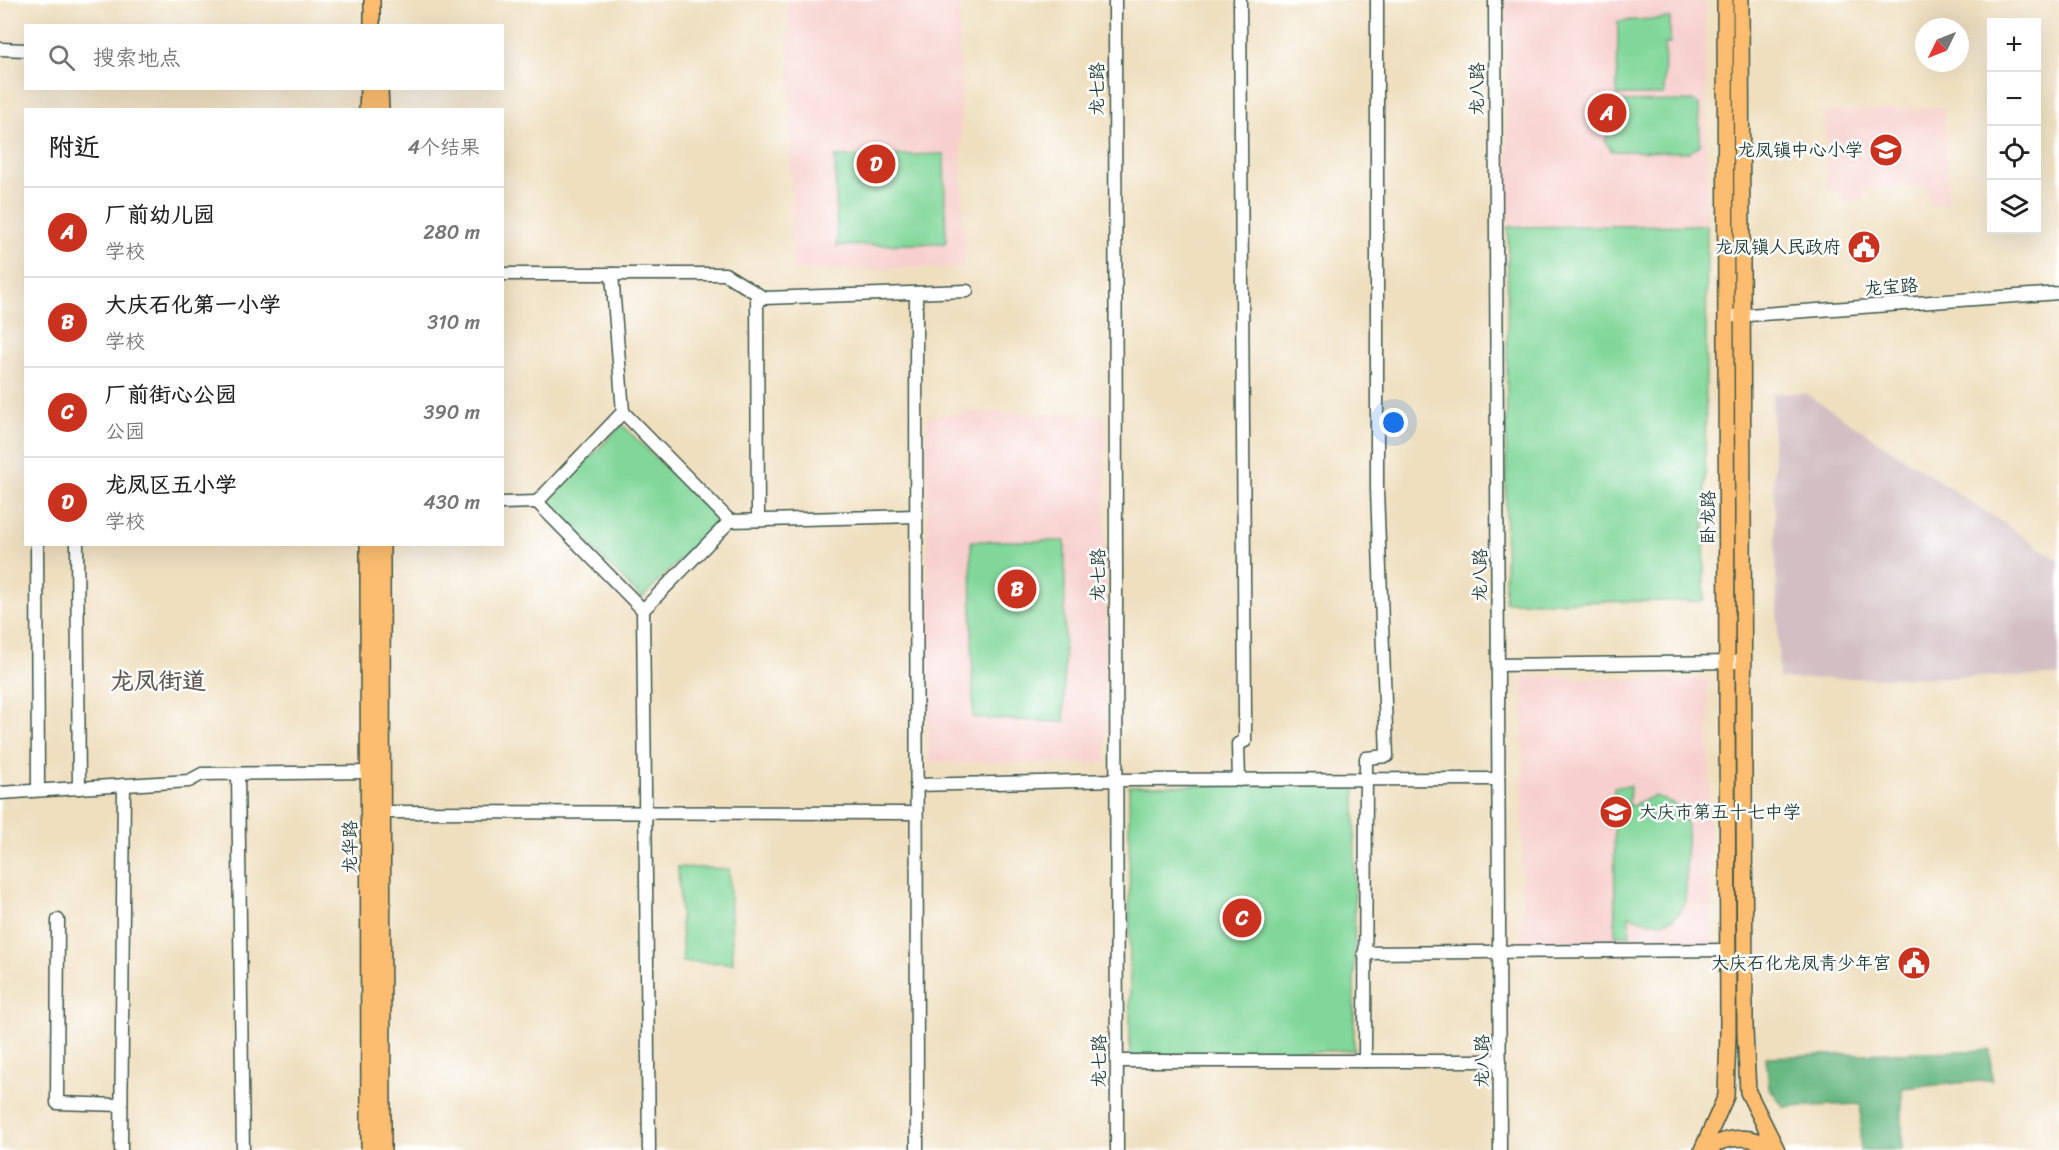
<!DOCTYPE html>
<html lang="zh">
<meta charset="utf-8">
<style>
:root{--surface:#fff;--page:#f2f2f2;--text:#222;--muted:#767676;--line:#e0e0e0;--accent:#c8321e}
body{margin:0;font-family:Sriracha,"LXGW WenKai TC",sans-serif;background:var(--page);color:var(--text)}
.controls{position:absolute;right:18px;top:18px;display:grid;overflow:hidden;border-radius:0px;box-shadow:0 6px 24px #0002}
.controls button{width:54px;height:54px;display:grid;place-items:center;padding:0;border:0;border-bottom:2px solid var(--line);background:var(--surface);color:var(--text);font:30px sans-serif}
.compass{position:absolute;left:1915px;top:18px;width:54px;height:54px;border-radius:50%;background:var(--surface);box-shadow:0 6px 24px #0002;rotate:227deg}
.you{position:absolute;left:1394px;top:423px;width:21px;height:21px;margin:-15px;border:4px solid #fff;border-radius:50%;background:#1a73e8;box-shadow:0 0 0 9px #1a73e833}
.badge{display:grid;place-items:center;width:39px;height:39px;border-radius:50%;background:var(--accent);color:#fff;font-size:20px;font-weight:700}
.pin{position:absolute;translate:-50% -50%;border:3px solid #fff;box-shadow:0 2px 6px #0006}
.list{margin:0;padding:0;list-style:none}
h2{display:flex;justify-content:space-between;align-items:center;height:78px;margin:0;padding:0 24px;font-size:26px}
h2 small{font-size:20px;font-weight:400;color:var(--muted)}
.list li{display:grid;grid-template-columns:39px 1fr auto;gap:18px;align-items:center;box-sizing:border-box;height:90px;padding:0 24px;border-top:2px solid var(--line)}
.list b{display:block;font-size:22px;white-space:nowrap}
.list p{margin:0;font-size:20px;white-space:nowrap;color:var(--muted)}
.list em{font-size:20px;font-style:normal;color:var(--muted)}
.icon{flex:none;width:33px;height:33px;fill:none;stroke:currentColor;stroke-width:2;stroke-linecap:round;stroke-linejoin:round}
.map{position:relative;flex:none;width:2059px;height:1150px;overflow:hidden}
.search{position:absolute;background:var(--surface);box-shadow:0 6px 24px #0002;left:24px;top:24px;width:480px;height:66px;display:flex;align-items:center;gap:15px;box-sizing:border-box;padding:0 21px;border-radius:0px;color:var(--muted);font-size:22px}
.panel{position:absolute;background:var(--surface);box-shadow:0 6px 24px #0002;left:24px;top:108px;width:480px;height:438px;border-radius:0px}
.map>svg:first-child{display:block}
.built{fill:#f7d0cd}
.industrial{fill:#d2bec3}
.green{fill:#81d79a;stroke:#508a67;stroke-width:1.5}
.forest{fill:#68b882;stroke:#447a5b;stroke-width:1.5}
.lines{fill:none;stroke-linecap:round;stroke-linejoin:round}
.minor-casing{stroke:#3e5549;stroke-width:15}
.major-casing{stroke:#3e5549;stroke-width:18}
.minor{stroke:#fff;stroke-width:12}
.major{stroke:#fcbd6f;stroke-width:15}
.labels{text-anchor:middle;dominant-baseline:central;stroke-width:5;stroke-linejoin:round;paint-order:stroke}
.street-label{font-size:18px;fill:#1f3d34;stroke:#fff}
.poi-label{font-size:18px;fill:#1f3d34;stroke:#fff;text-anchor:end}
.district-label{font-size:24px;font-weight:bold;fill:#635c55;stroke:#fff}
</style>
<div class="map">
<svg width="2059" height="1150" viewBox="0 0 2059 1150">
<rect width="100%" height="100%" fill="#fff"/>
<filter id="ink" filterUnits="userSpaceOnUse"><feTurbulence type="fractalNoise" baseFrequency=".0167" numOctaves="2"/><feDisplacementMap in="SourceGraphic" scale="12" xChannelSelector="R" yChannelSelector="G"/><feConvolveMatrix kernelMatrix="1 2 1 2 8 2 1 2 1" color-interpolation-filters="sRGB"/></filter>
<filter id="wash" filterUnits="userSpaceOnUse"><feTurbulence type="fractalNoise" baseFrequency=".008" numOctaves="4" result="noise"/><feDisplacementMap in="SourceGraphic" scale="24" xChannelSelector="R" yChannelSelector="G"/><feGaussianBlur stdDeviation="1.35" result="paint"/><feColorMatrix in="noise" values="0 0 0 0 0 0 0 0 0 0 0 0 0 0 0 0 0 1.4 0 .05"/><feComposite in="paint" operator="in"/></filter>
<g filter="url(#wash)">
<rect width="100%" height="100%" fill="#efdfbf"/>
<g class="built">
<path d="M788 0H959L964 268 793 270Z"/>
<path d="M1506 0H1705L1707 225 1508 227Z"/>
<path d="M1944 107 1949 203 1929 206 1927 186 1864 189V200L1841 201 1840 192H1827L1825 113Z"/>
<path d="M981 412 1105 415 1106 763 929 762 927 416Z"/>
<path d="M1524 677 1708 680 1711 948 1521 944Z"/>
</g>
<path class="industrial" d="M1772 393H1805L2059 560V676L1779 679Z"/>
<g class="green">
<path d="M1670 18V44H1665L1664 95H1617L1618 21Z"/>
<path d="M1692 101 1699 104 1700 145 1690 152 1612 151 1605 141 1608 134 1607 115 1616 102Z"/>
<path d="M944 154 946 243 837 246 835 157Z"/>
<path d="M1707 225 1704 601 1505 602 1508 227Z"/>
<path d="M622 425 719 520 642 598 546 502Z"/>
<path d="M971 541H1065L1064 722 973 718Z"/>
<path d="M1355 784 1354 1050 1130 1057 1129 786Z"/>
<path d="M1630 786 1629 806 1655 796C1666 800 1676 803 1682 813 1690 826 1687 843 1686 858 1686 871 1687 886 1685 900 1680 928 1648 925 1629 915L1630 936 1615 935 1614 787Z"/>
<path d="M678 867 729 869 733 963 683 962Z"/>
</g>
<path class="forest" d="M1990 1050 1992 1080 1902 1088V1150H1860L1861 1104 1784 1107 1769 1087 1766 1057Z"/>
</g>
<g filter="url(#ink)">
<g class="lines">
<g class="minor-casing">
<g id="minor">
<path d="M1115 0 1117 1150"/>
<path d="M1495 0 1500 1150"/>
<path d="M0 49 26 50"/>
<path d="M502 274H725L764 298 967 291"/>
<path d="M612 274 623 412"/>
<path d="M916 293 917 1150"/>
<path d="M757 294 758 520"/>
<path d="M1734 316 2059 293"/>
<path d="M502 503 537 502"/>
<path d="M730 521 916 516"/>
<path d="M37 544 38 790"/>
<path d="M77 544 79 788"/>
<path d="M643 610 730 521 623 412 537 502 643 610 649 1150"/>
<path d="M1498 665 1736 662"/>
<path d="M238 774 243 1150"/>
<path d="M1239 780 1238 744 1245 741V714L1240 0"/>
<path d="M916 785 1116 780 1498 779"/>
<path d="M0 793 189 781 202 774 369 772"/>
<path d="M374 812 916 813"/>
<path d="M58 920 57 1103 121 1105"/>
<path d="M1364 953 1729 950"/>
<path d="M1117 1061H1500"/>
<path d="M1365 1061 1366 758 1387 756 1377 490V0"/>
<path d="M121 1150 124 785"/>
</g>
</g>
<g class="major-casing">
<g id="major">
<path d="M372 0V26"/>
<path d="M1741 0 1745 1031 1748 1092 1777 1150"/>
<path d="M380 88 381 110"/>
<path d="M367 110 368 88"/>
<path d="M368 544 369 1150"/>
<path d="M382 544 383 1150"/>
<path d="M1702 1150 1726 1096 1728 1033 1725 0"/>
<path d="M1707 1150C1725 1135 1755 1134 1773 1150"/>
</g>
</g>
<use href="#minor" class="minor"/>
<use href="#major" class="major"/>
</g>
</g>
<defs>
<g id="school-disc" transform="scale(1.725)"><circle r="9.5" fill="#c8321e" stroke="#fff"/><path d="M0-5L7-2L0 1L-7-2ZM-4 1L0 2.5L4 1V4Q0 6-4 4Z" fill="#fff"/></g>
<g id="civic-disc" transform="scale(1.725)"><circle r="9.5" fill="#c8321e" stroke="#fff"/><path d="M-.6-6.5H3V-4.5H.6V-3L4-1V1h2V6H-6V1h2V-1L-.6-3ZM-1.2 2.5V6h2.4V2.5Z" fill="#fff"/></g>
</defs>
<g fill-rule="evenodd">
<use href="#school-disc" x="1886" y="150"/>
<use href="#civic-disc" x="1864" y="247"/>
<use href="#school-disc" x="1616" y="812"/>
<use href="#civic-disc" x="1914" y="963"/>
</g>
<g class="labels">
<g class="street-label">
<text transform="translate(1097 89) rotate(-90)">龙七路</text>
<text transform="translate(1477 89) rotate(-90)">龙八路</text>
<text transform="translate(1891 287) rotate(-4)">龙宝路</text>
<text transform="translate(1708 517) rotate(-90)">卧龙路</text>
<text transform="translate(1098 575) rotate(-90)">龙七路</text>
<text transform="translate(1480 575) rotate(-90)">龙八路</text>
<text transform="translate(350 847) rotate(-90)">龙华路</text>
<text transform="translate(1099 1061) rotate(-90)">龙七路</text>
<text transform="translate(1482 1061) rotate(-90)">龙八路</text>
</g>
<g class="poi-label">
<text x="1863" y="150">龙凤镇中心小学</text>
<text x="1841" y="247">龙凤镇人民政府</text>
<text x="1639" y="812" text-anchor="start">大庆市第五十七中学</text>
<text x="1891" y="963">大庆石化龙凤青少年宫</text>
</g>
<g class="district-label">
<text x="158" y="681">龙凤街道</text>
</g>
</g>
</svg>
<div class="controls">
<button>+</button>
<button>−</button>
<button><svg class="icon" aria-label="locate" viewBox="0 0 24 24"><circle cx="12" cy="12" r="6"/><path d="M12 2v4M12 18v4M2 12h4M18 12h4"/></svg></button>
<button><svg class="icon" aria-label="layers" viewBox="0 0 24 24"><path d="M12 4l9 5-9 5-9-5zM3 14l9 5 9-5"/></svg></button>
</div>
<svg class="compass" viewBox="-18 -18 36 36"><path d="M0-13l5 13h-10z" fill="#e53935"/><path d="M0 13l5-13h-10z" fill="#767676"/></svg>
<div class="you"></div>
<div class="pin badge" style="left:1607px;top:113px">A</div>
<div class="pin badge" style="left:1017px;top:589px">B</div>
<div class="pin badge" style="left:1242px;top:918px">C</div>
<div class="pin badge" style="left:876px;top:164px">D</div>
<div class="search"><svg class="icon" aria-label="search" viewBox="0 0 24 24"><circle cx="10" cy="10" r="6"/><path d="M15 15l6 6"/></svg>搜索地点</div>
<section class="panel">
<h2>附近<small>4个结果</small></h2>
<ul class="list">
<li><span class="badge">A</span><div><b>厂前幼儿园</b><p>学校</p></div><em>280 m</em></li>
<li><span class="badge">B</span><div><b>大庆石化第一小学</b><p>学校</p></div><em>310 m</em></li>
<li><span class="badge">C</span><div><b>厂前街心公园</b><p>公园</p></div><em>390 m</em></li>
<li><span class="badge">D</span><div><b>龙凤区五小学</b><p>学校</p></div><em>430 m</em></li>
</ul>
</section>
</div>
